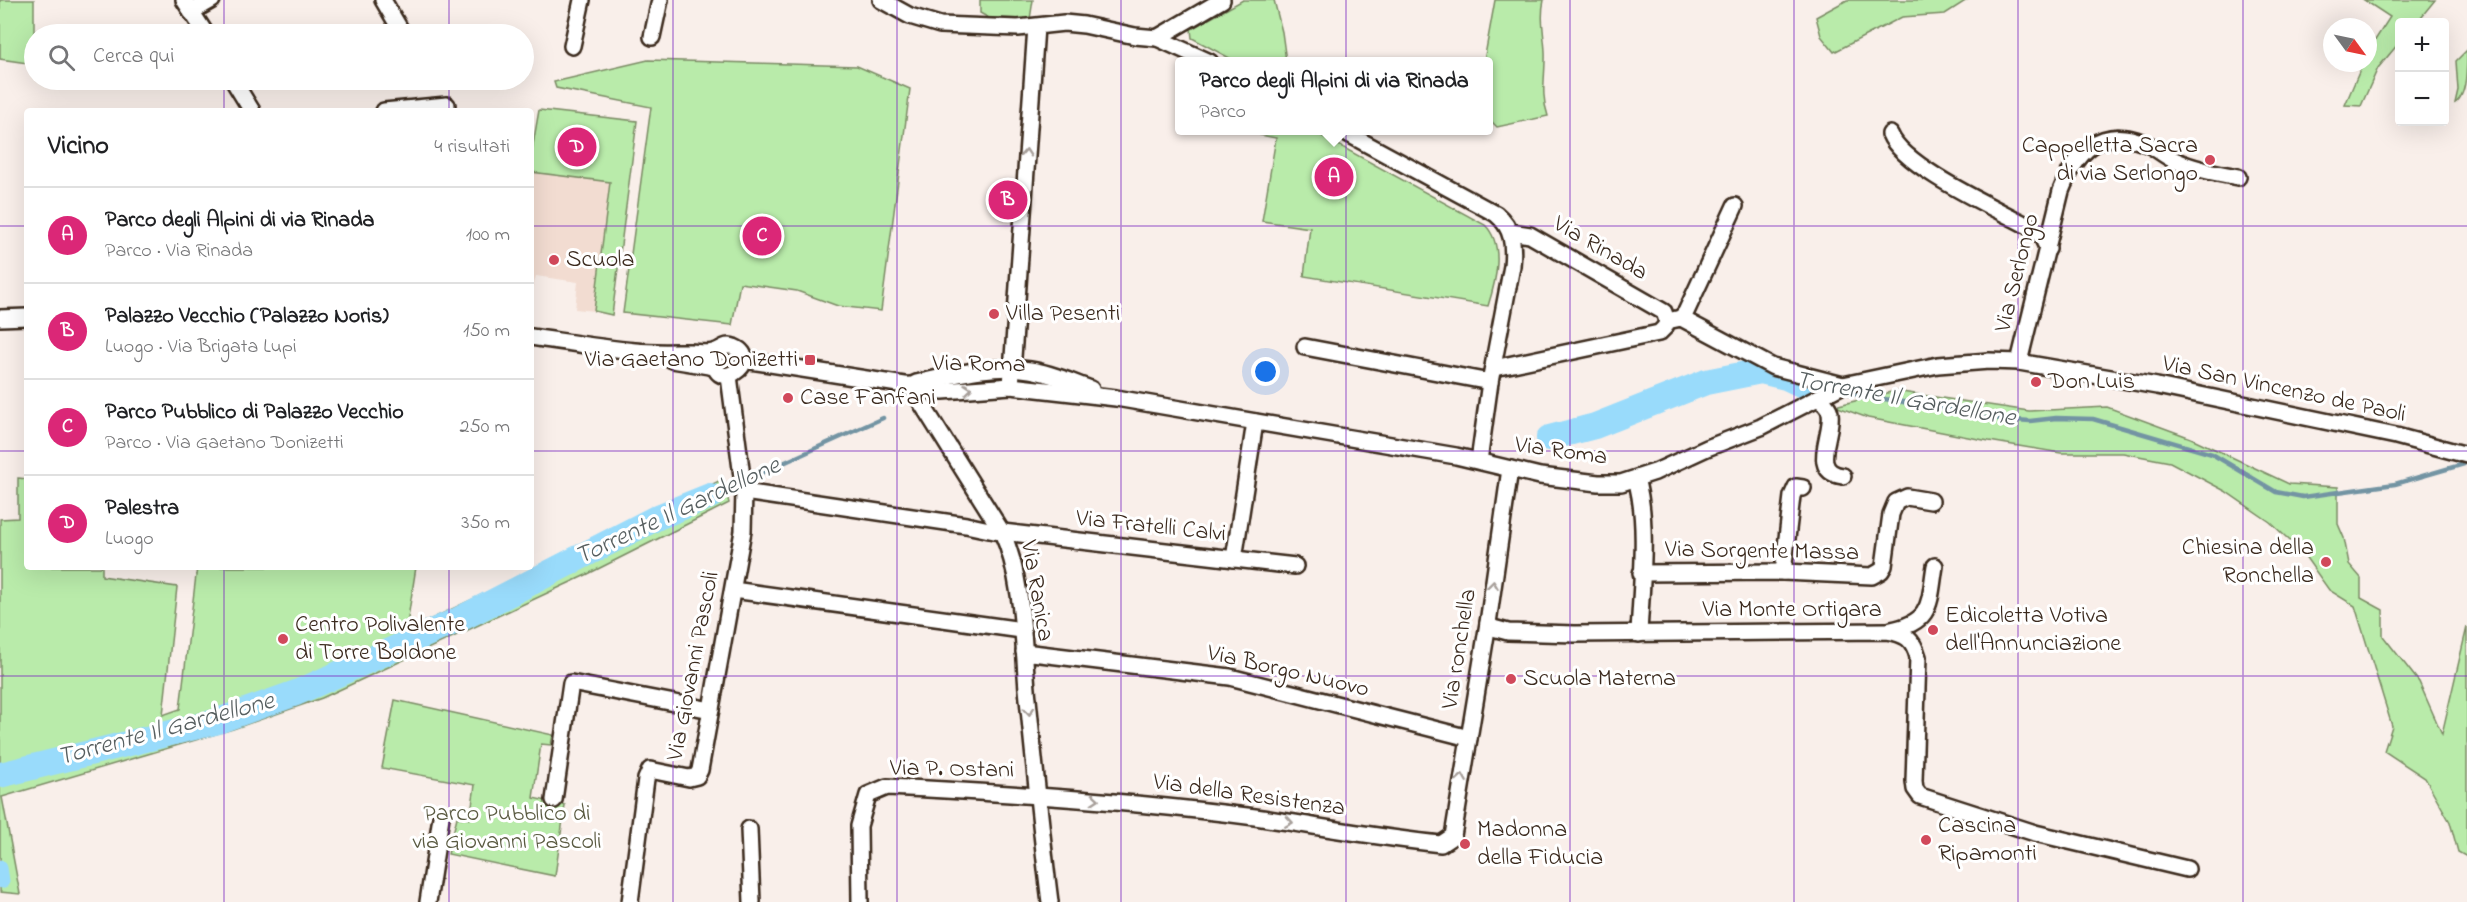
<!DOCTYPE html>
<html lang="it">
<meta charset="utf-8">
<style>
:root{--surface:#fff;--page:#f2f2f2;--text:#202124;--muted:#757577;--line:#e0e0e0;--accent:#db2777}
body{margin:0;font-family:"Indie Flower",sans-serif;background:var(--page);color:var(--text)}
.controls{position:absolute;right:18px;top:18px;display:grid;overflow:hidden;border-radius:6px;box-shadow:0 6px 24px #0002}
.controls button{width:54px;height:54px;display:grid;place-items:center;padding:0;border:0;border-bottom:2px solid var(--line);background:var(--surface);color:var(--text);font:30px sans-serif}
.compass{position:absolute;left:2323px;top:18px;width:54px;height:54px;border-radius:50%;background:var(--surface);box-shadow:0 6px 24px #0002;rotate:123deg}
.you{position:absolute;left:1266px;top:372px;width:21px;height:21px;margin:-15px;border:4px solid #fff;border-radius:50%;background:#1a73e8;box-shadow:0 0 0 9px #1a73e833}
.badge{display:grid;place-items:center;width:39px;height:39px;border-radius:50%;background:var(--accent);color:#fff;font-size:20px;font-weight:700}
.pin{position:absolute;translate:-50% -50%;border:3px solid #fff;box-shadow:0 2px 6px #0006}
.popup{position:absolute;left:1175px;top:57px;width:318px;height:78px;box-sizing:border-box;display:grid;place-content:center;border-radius:6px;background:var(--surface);filter:drop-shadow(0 2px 4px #0005);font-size:20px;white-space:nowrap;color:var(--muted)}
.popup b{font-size:22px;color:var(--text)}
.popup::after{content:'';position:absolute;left:50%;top:100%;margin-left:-12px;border:12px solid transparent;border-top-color:var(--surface)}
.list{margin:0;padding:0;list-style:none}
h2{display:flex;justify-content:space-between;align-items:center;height:78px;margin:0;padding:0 24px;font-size:26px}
h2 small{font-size:20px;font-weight:400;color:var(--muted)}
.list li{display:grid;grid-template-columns:39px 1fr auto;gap:18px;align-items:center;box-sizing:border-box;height:96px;padding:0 24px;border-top:2px solid var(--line)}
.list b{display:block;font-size:22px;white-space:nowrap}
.list p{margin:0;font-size:20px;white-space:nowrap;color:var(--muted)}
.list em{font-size:20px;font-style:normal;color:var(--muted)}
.icon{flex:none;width:33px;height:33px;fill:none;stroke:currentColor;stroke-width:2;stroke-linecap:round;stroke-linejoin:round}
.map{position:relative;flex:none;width:2467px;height:902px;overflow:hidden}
.search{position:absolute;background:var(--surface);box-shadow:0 6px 24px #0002;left:24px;top:24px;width:510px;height:66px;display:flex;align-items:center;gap:15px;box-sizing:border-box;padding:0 21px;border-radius:33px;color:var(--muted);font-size:22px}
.panel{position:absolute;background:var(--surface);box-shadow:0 6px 24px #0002;left:24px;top:108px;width:510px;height:462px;border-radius:6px}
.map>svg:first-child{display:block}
.built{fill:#f2dcd1}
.green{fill:#b9ebaa;stroke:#7a8a64;stroke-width:1.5}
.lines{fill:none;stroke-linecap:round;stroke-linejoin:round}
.stream{stroke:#7394a3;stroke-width:4.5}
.canal{stroke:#99dbfb;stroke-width:15}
.river{stroke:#99dbfb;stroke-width:26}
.street-casing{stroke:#3b2a1e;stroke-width:20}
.street{stroke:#fff;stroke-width:15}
.oneway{stroke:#a79f9a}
.grid{fill:none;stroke:#7b2cbf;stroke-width:1.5;stroke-opacity:0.55}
.poi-dot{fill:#d1495b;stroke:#fff;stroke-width:2}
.labels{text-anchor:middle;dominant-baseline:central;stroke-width:6;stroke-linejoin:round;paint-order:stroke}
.poi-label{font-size:24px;fill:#3b2a1e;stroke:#fff;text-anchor:start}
.street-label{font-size:24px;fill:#3b2a1e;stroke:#fff}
.park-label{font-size:24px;fill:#5a5a41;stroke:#fff}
.water-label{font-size:26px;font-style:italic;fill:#575f60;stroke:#fff}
</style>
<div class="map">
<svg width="2467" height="902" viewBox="0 0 2467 902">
<rect width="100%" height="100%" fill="#f9efea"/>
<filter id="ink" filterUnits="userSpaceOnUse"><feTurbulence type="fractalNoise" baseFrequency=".0167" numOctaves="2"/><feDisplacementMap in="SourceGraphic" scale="12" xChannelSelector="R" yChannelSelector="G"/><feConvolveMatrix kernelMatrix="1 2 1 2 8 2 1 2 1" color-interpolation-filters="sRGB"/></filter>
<g filter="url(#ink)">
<path class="built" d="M531 172 610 182 594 311 575 309 578 282 536 276 533 287H531Z"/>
<g class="green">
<path d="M0 0H34V64L0 59Z"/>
<path d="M980 0H1033L1030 19 989 18 980 13Z"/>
<path d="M1243 0H1274L1282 32 1286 61H1235L1192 38 1191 29Z"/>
<path d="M1495 0H1544C1540 17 1544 34 1545 51 1546 75 1540 93 1548 116L1497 127 1489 119 1488 62 1484 61Z"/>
<path d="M1847 0H1967L1945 14 1902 17 1834 52 1821 36 1816 17Z"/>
<path d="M2364 0H2435L2417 22H2400L2399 43 2378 68 2361 106 2345 105 2363 63H2368V51L2390 17Z"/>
<path d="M2467 50C2467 67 2467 96 2455 103L2458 90 2456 61Z"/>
<path d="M648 60 857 66 910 89 881 311 838 306 797 291 740 283 732 325 623 313 651 107 556 88 554 82Z"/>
<path d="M539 110 637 121 612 315 594 311 610 182 531 172V156Z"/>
<path d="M1261 131H1313L1485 225C1505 245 1496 281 1488 306L1304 276 1310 228 1262 221 1276 138 1260 135Z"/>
<path d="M1895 391 2029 411 2107 407 2191 438 2289 484 2338 487V524L2344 538 2349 564 2361 578V598L2383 610V636L2419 682 2442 734 2467 627V857L2458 852 2450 822 2425 778 2384 751 2392 726 2355 606 2329 590 2302 552 2270 522 2225 491 2170 462 2123 453H2061L1989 441 1868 418 1835 406Z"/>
<path d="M18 478 27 479V567H102V576L177 587 163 715 180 709 197 567H416L406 631 723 479 729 503 586 575 322 698 233 729 2 797 20 894 0 892V519L18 518Z"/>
<path d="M395 700 553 735 551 745 541 744 533 798 565 805 555 876 448 854 457 817 470 819 475 785 382 768Z"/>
</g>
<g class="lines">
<g class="stream">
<path d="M1807 387 1824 389"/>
<path d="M1841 392 1959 411 1974 417 2030 421 2056 418 2093 419 2212 454 2276 492 2303 497 2395 484 2464 464 2467 460"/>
<path d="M710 496 883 418"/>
</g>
<path class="canal" d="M0 868 2 881"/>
<g class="river">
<path d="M1549 438 1595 426 1706 382 1761 371 1786 377 1807 387"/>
<path d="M0 775 215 722 296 693 458 620 658 517 710 496"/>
</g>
<g class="street-casing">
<g id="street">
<path d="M184 0 206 34"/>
<path d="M383 0 403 34"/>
<path d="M881 0 910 16 940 25 1018 28 1064 23 1084 25 1135 36 1157 38 1210 62"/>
<path d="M191 12 212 0"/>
<path d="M652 37 660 0"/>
<path d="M1157 38 1222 0"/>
<path d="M572 46 582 0"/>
<path d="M233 80 252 111"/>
<path d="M384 111 447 105"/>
<path d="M1341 130 1496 214C1513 228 1514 245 1512 266L1490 382 1479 461"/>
<path d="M1890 134C1903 167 1995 208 2028 226L2041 235 2048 249"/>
<path d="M1511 232 1530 235 1664 312 1667 321"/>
<path d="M0 318 27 317"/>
<path d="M1681 318 1686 312 1735 206"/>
<path d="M1667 321 1681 318 1773 367 1843 385"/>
<path d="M531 337C566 342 601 348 635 351 653 353 672 352 690 352 697 352 706 354 713 352 721 351 725 343 734 347 767 360 708 401 715 352"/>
<path d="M1305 347 1490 382"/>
<path d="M672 360 715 367"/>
<path d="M744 360 943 391 1011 386 1116 398 1456 456 1540 476 1598 483H1621L1655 472 1707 448 1761 427 1843 385 1938 365 1989 361 2019 362 2157 386 2396 436 2467 455"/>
<path d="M2019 362 2061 191C2076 153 2099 125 2144 143 2154 146 2162 154 2172 159 2193 169 2216 173 2238 177"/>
<path d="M1494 368 1659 333 1665 327 1667 321"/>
<path d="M916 383C954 375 991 364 1030 370 1051 373 1071 382 1091 389"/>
<path d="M910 385 1002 532C1023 578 1023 639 1027 689 1034 760 1041 831 1050 902"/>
<path d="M1011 386 1036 27"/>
<path d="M1818 398C1823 402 1829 406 1830 413 1834 433 1808 472 1843 476"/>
<path d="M1636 479C1649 522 1641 588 1639 634"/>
<path d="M744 492 966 525 994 531 1295 566"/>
<path d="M1234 559 1255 422"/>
<path d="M1783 572 1792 496 1796 487 1803 488"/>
<path d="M1641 573 1783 572 1872 576 1881 571 1884 566 1891 514 1896 502 1907 497 1931 501"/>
<path d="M733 590 1022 630"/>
<path d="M1488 623 1493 628 1508 632 1575 634 1887 631C1906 634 1913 639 1918 657L1914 781 1915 789 1920 796 2035 833 2187 869"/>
<path d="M1891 630C1933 622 1929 602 1935 566"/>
<path d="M1024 652 1230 677 1469 738"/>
<path d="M554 800 571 683 711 710"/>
<path d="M749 829 752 902"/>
<path d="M428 902 441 817"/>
<path d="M630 902 646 779 650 770 689 778 697 776 700 770 743 531 744 492 729 376"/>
<path d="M860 902 859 826 868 795 887 787C1010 793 1133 801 1255 817 1317 826 1379 838 1441 844L1453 836 1488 623 1510 469"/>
</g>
</g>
<use href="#street" class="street"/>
</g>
<defs><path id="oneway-chevron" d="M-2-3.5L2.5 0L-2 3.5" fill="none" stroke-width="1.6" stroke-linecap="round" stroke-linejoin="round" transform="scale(1.5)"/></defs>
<g class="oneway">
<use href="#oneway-chevron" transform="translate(1026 153) rotate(-86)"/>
<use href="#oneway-chevron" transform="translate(968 389) rotate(-6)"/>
<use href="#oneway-chevron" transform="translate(1493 585) rotate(-83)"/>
<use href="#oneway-chevron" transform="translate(1029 711) rotate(85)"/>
<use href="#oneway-chevron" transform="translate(1462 778) rotate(-81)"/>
<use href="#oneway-chevron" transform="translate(1095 799) rotate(5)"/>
<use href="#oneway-chevron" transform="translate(1289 822) rotate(9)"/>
</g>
</g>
<path class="grid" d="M224 0V34M449 0V34M673 0V902M897 0V902M1121 0V902M1346 0V902M1570 0V902M1794 0V902M2018 0V902M2243 0V902M224 80V111M449 80V111M0 226H27M531 226H2467M0 451H27M531 451H2467M224 567V902M449 567V902M0 676H2467"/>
<g class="poi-dot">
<circle cx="2210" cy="160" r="6"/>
<circle cx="554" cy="260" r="6"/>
<circle cx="994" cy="314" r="6"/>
<rect x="804" y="354" width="12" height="12" rx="3"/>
<circle cx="2036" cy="382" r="6"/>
<circle cx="788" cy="398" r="6"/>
<circle cx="2326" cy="562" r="6"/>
<circle cx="1933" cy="630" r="6"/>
<circle cx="283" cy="639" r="6"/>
<circle cx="1511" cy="679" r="6"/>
<circle cx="1926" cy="840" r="6"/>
<circle cx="1465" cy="844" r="6"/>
</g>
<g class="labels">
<g class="poi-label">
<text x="2198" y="146" text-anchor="end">Cappelletta Sacra<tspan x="2198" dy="28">di via Serlongo</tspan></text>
<text x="566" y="260">Scuola</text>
<text x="1006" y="314">Villa Pesenti</text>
<text x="798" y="360" text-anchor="end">Via Gaetano Donizetti</text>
<text x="2048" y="382">Don Luis</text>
<text x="800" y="398">Case Fanfani</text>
<text x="2314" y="548" text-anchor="end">Chiesina della<tspan x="2314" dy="28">Ronchella</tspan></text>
<text x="1945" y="616">Edicoletta Votiva<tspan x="1945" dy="28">dell'Annunciazione</tspan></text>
<text x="295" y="625">Centro Polivalente<tspan x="295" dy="28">di Torre Boldone</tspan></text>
<text x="1523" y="679">Scuola Materna</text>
<text x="1938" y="826">Cascina<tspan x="1938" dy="28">Ripamonti</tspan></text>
<text x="1477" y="830">Madonna<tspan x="1477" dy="28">della Fiducia</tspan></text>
</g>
<g class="street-label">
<text transform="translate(1600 249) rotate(30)">Via Rinada</text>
<text transform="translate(2018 273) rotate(-76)">Via Serlongo</text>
<text transform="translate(979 365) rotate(1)">Via Roma</text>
<text transform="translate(2284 390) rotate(12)">Via San Vincenzo de Paoli</text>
<text transform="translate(1561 452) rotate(8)">Via Roma</text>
<text transform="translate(1151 527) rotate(6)">Via Fratelli Calvi</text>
<text transform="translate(1762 552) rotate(1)">Via Sorgente Massa</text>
<text transform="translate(1036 591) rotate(80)">Via Ranica</text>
<text x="1792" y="610">Via Monte Ortigara</text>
<text transform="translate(1460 649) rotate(-81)">Via ronchella</text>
<text transform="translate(694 666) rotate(-79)">Via Giovanni Pascoli</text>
<text transform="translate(1288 672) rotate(13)">Via Borgo Nuovo</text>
<text transform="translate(952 770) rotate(1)">Via P. Ostani</text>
<text transform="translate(1249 796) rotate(8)">Via della Resistenza</text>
</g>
<g class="park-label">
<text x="507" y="814">Parco Pubblico di<tspan x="507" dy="28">via Giovanni Pascoli</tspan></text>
</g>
<g class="water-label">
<text transform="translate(1905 400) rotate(10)">Torrente Il Gardellone</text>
<text transform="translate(678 512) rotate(-25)">Torrente Il Gardellone</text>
<text transform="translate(166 730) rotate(-15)">Torrente Il Gardellone</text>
</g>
</g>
</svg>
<div class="controls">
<button>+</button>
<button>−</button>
</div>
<svg class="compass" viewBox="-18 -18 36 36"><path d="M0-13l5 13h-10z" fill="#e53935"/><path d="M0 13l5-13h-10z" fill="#757577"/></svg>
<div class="you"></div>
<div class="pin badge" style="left:1334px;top:177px">A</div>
<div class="popup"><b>Parco degli Alpini di via Rinada</b>Parco</div>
<div class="pin badge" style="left:1008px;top:200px">B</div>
<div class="pin badge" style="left:762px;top:236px">C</div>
<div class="pin badge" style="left:577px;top:147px">D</div>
<div class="search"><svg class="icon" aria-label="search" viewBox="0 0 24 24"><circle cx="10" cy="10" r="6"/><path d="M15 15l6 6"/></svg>Cerca qui</div>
<section class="panel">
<h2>Vicino<small>4 risultati</small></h2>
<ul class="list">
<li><span class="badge">A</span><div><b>Parco degli Alpini di via Rinada</b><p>Parco · Via Rinada</p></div><em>100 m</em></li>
<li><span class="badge">B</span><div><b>Palazzo Vecchio (Palazzo Noris)</b><p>Luogo · Via Brigata Lupi</p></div><em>150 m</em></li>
<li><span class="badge">C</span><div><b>Parco Pubblico di Palazzo Vecchio</b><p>Parco · Via Gaetano Donizetti</p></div><em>250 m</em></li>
<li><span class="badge">D</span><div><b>Palestra</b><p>Luogo</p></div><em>350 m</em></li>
</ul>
</section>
</div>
